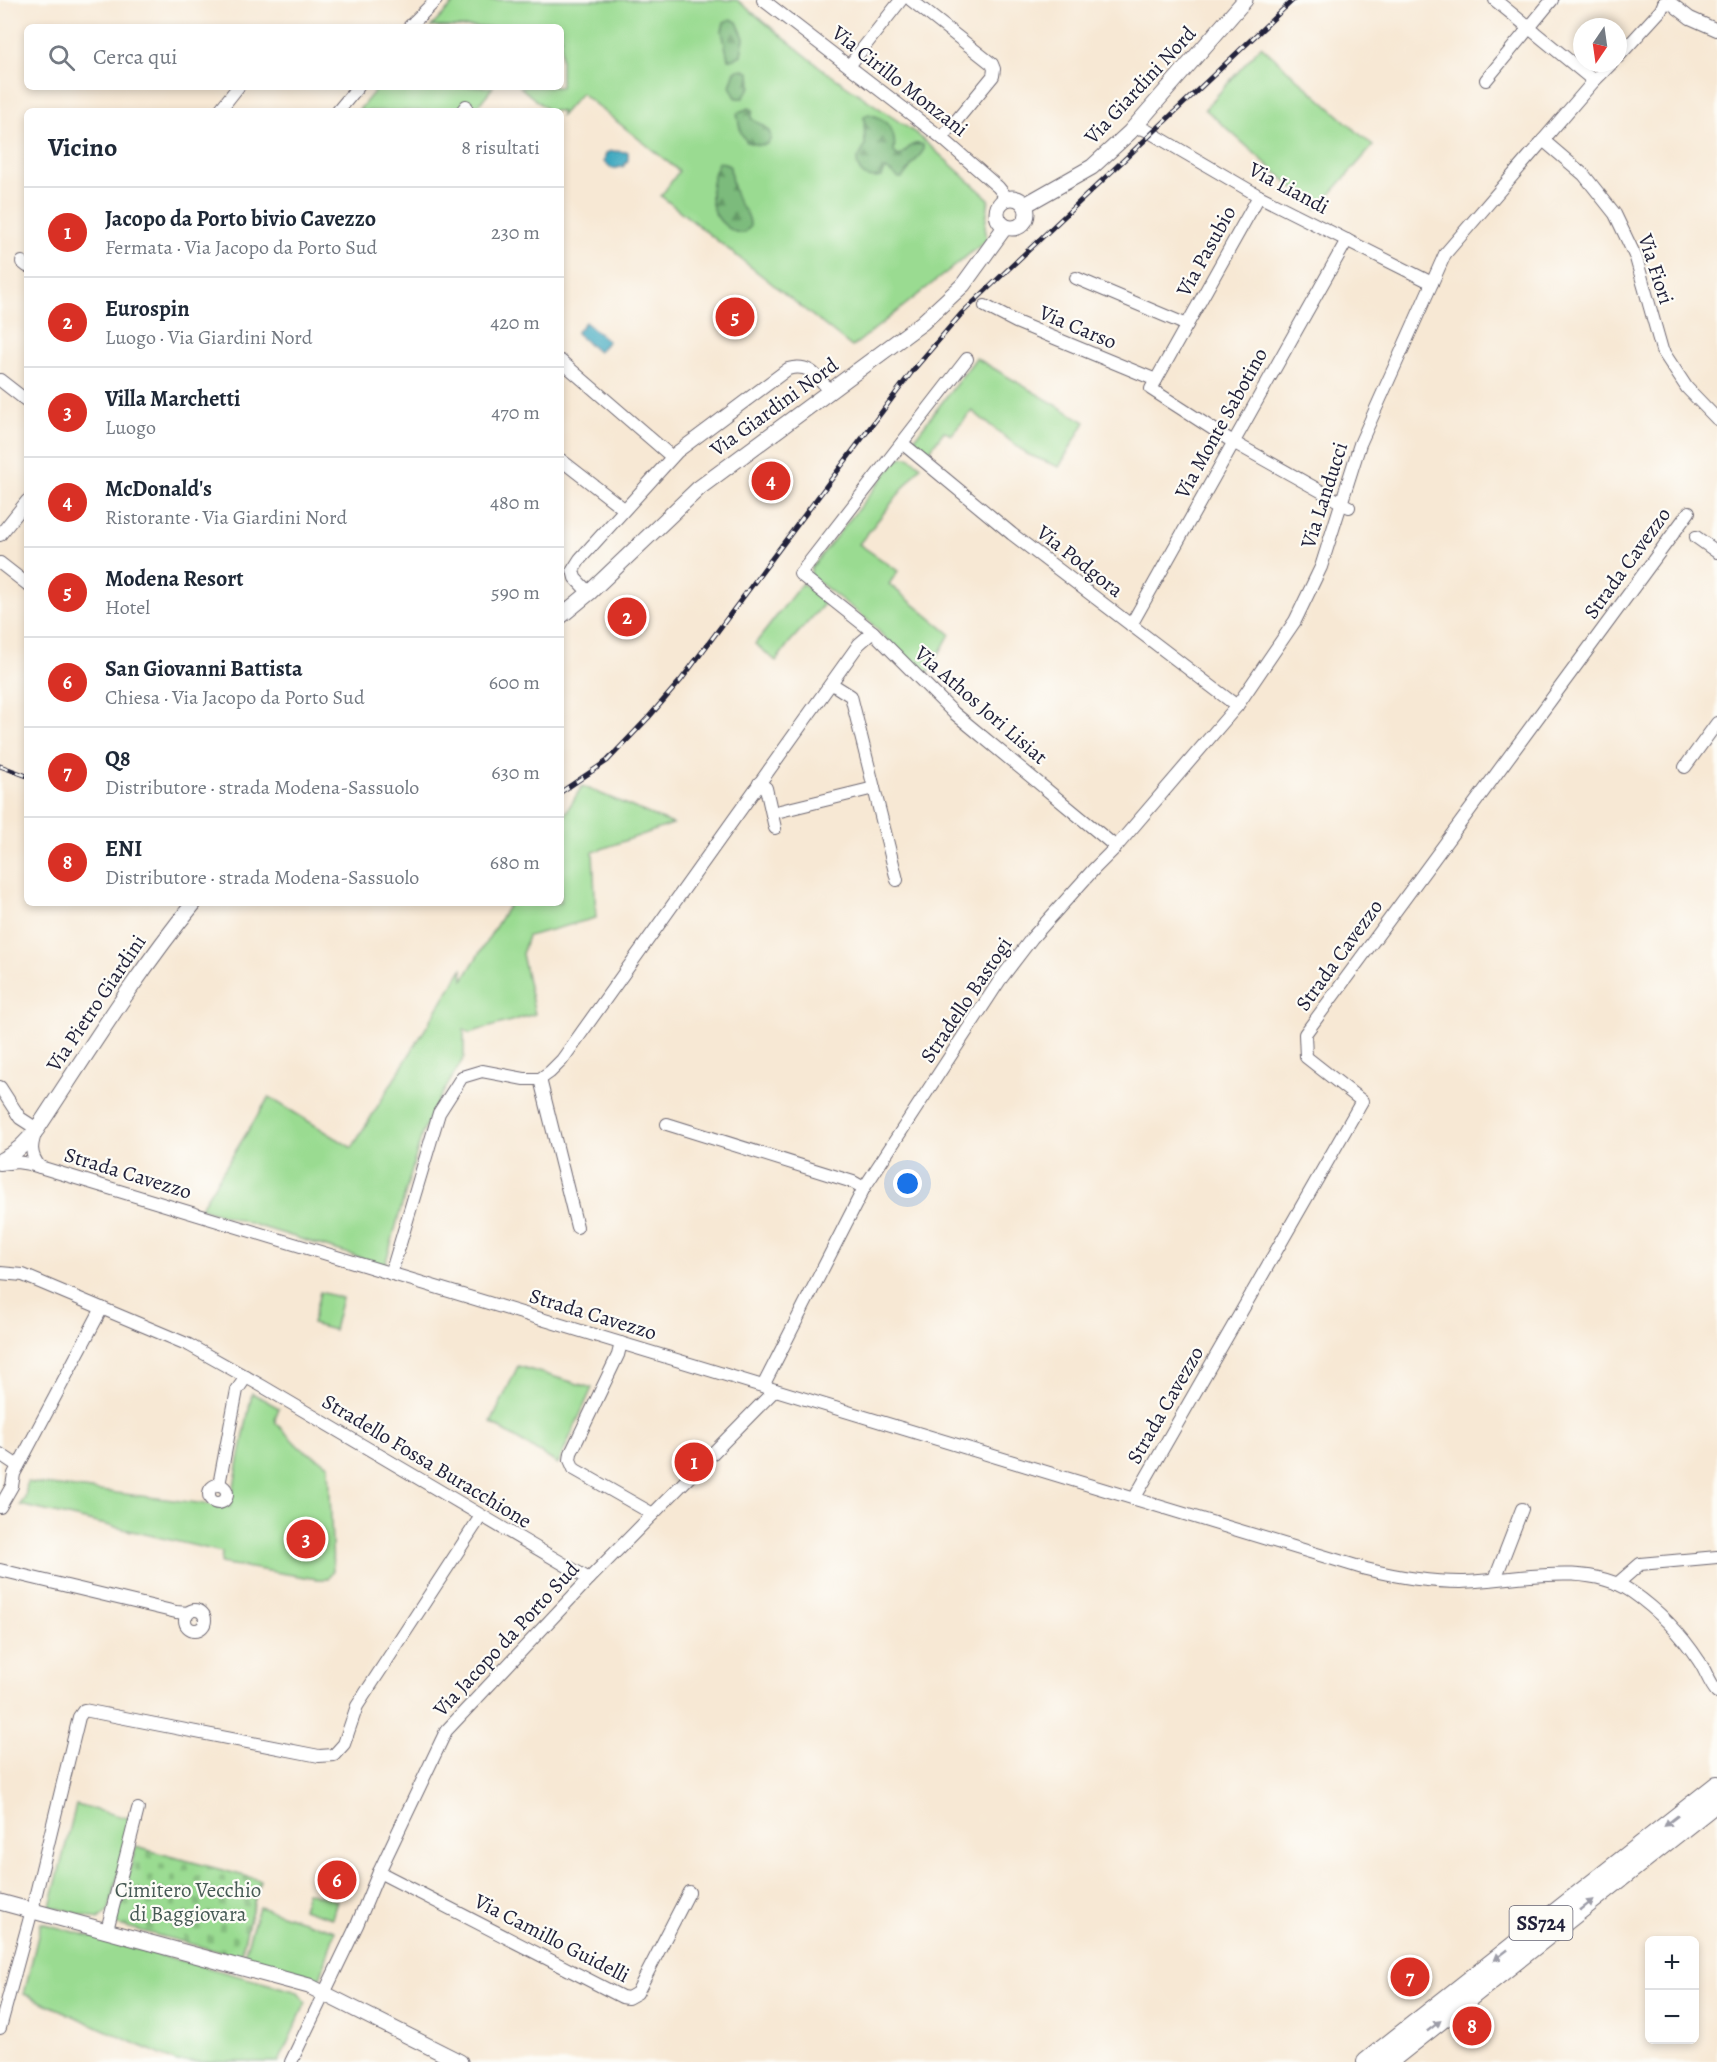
<!DOCTYPE html>
<html lang="it">
<meta charset="utf-8">
<style>
:root{--surface:#fff;--page:#f2f2f3;--text:#1f2937;--muted:#747a83;--line:#e0e1e3;--accent:#d93025}
body{margin:0;font-family:Alegreya,serif;background:var(--page);color:var(--text)}
.controls{position:absolute;right:18px;bottom:18px;display:grid;overflow:hidden;border-radius:9px;box-shadow:0 3px 9px #0003}
.controls button{width:54px;height:54px;display:grid;place-items:center;padding:0;border:0;border-bottom:2px solid var(--line);background:var(--surface);color:var(--text);font:30px sans-serif}
.compass{position:absolute;left:1573px;top:18px;width:54px;height:54px;border-radius:50%;background:var(--surface);box-shadow:0 3px 9px #0003;rotate:193deg}
.you{position:absolute;left:908px;top:1184px;width:21px;height:21px;margin:-15px;border:4px solid #fff;border-radius:50%;background:#1a73e8;box-shadow:0 0 0 9px #1a73e833}
.badge{display:grid;place-items:center;width:39px;height:39px;border-radius:50%;background:var(--accent);color:#fff;font-size:20px;font-weight:700}
.pin{position:absolute;translate:-50% -50%;border:3px solid #fff;box-shadow:0 2px 6px #0006}
.list{margin:0;padding:0;list-style:none}
h2{display:flex;justify-content:space-between;align-items:center;height:78px;margin:0;padding:0 24px;font-size:26px}
h2 small{font-size:20px;font-weight:400;color:var(--muted)}
.list li{display:grid;grid-template-columns:39px 1fr auto;gap:18px;align-items:center;box-sizing:border-box;height:90px;padding:0 24px;border-top:2px solid var(--line)}
.list b{display:block;font-size:22px;white-space:nowrap}
.list p{margin:0;font-size:20px;white-space:nowrap;color:var(--muted)}
.list em{font-size:20px;font-style:normal;color:var(--muted)}
.icon{flex:none;width:33px;height:33px;fill:none;stroke:currentColor;stroke-width:2;stroke-linecap:round;stroke-linejoin:round}
.map{position:relative;flex:none;width:1717px;height:2062px;overflow:hidden}
.search{position:absolute;background:var(--surface);box-shadow:0 3px 9px #0003;left:24px;top:24px;width:540px;height:66px;display:flex;align-items:center;gap:15px;box-sizing:border-box;padding:0 21px;border-radius:9px;color:var(--muted);font-size:22px}
.panel{position:absolute;background:var(--surface);box-shadow:0 3px 9px #0003;left:24px;top:108px;width:540px;height:798px;border-radius:9px}
.map>svg:first-child{display:block}
.green{fill:#9adb91;stroke:#5e7e66;stroke-width:1.5}
.forest{fill:url(#forest-firs);stroke:#4e6e5b;stroke-width:1.5}
.cemetery{fill:url(#cemetery-stones);stroke:#5e7e66;stroke-width:1.5}
.water{fill:#40a9c0;stroke:#31667e;stroke-width:1.5}
.lines{fill:none;stroke-linecap:round;stroke-linejoin:round}
.minor-casing{stroke:#6d6771;stroke-width:14}
.major-casing{stroke:#6d6771;stroke-width:17}
.highway-casing{stroke:#6d6771;stroke-width:20}
.minor{stroke:#fff;stroke-width:12}
.major{stroke:#fff;stroke-width:15}
.highway{stroke:#fff;stroke-width:18}
.rail-casing{stroke:#22223b;stroke-width:5}
.rail{stroke:#fdfcf7;stroke-width:3;stroke-dasharray:9;stroke-linecap:butt}
.oneway{fill:#9c9ca7}
.labels{text-anchor:middle;dominant-baseline:central;stroke-width:4.5;stroke-linejoin:round;paint-order:stroke}
.shield{fill:#fdfcf7;stroke:#646373;stroke-width:1.5}
.shield-label{font-size:20px;font-weight:bold;fill:#22223b}
.street-label{font-size:21px;fill:#22223b;stroke:#fdfcf7}
.park-label{font-size:21px;fill:#465a55;stroke:#fdfcf7}
</style>
<div class="map">
<svg width="1717" height="2062" viewBox="0 0 1717 2062">
<defs>
<pattern id="forest-firs" width="22" height="20" patternUnits="userSpaceOnUse" patternTransform="scale(1.5)"><rect width="22" height="20" fill="#7bbb7b"/><path d="M5 1l3.5 6h-7zM16 11l3.5 6h-7z" fill="#649866"/></pattern>
<pattern id="cemetery-stones" width="16" height="16" patternUnits="userSpaceOnUse" patternTransform="scale(1.5)"><rect width="16" height="16" fill="#9adb91"/><path d="M2 7V4a2 2 0 0 1 4 0v3zM10 15v-3a2 2 0 0 1 4 0v3z" fill="#84bc7e"/></pattern>
</defs>
<rect width="100%" height="100%" fill="#fdfcf7"/>
<filter id="ink" filterUnits="userSpaceOnUse"><feTurbulence type="fractalNoise" baseFrequency=".0167" numOctaves="2"/><feDisplacementMap in="SourceGraphic" scale="12" xChannelSelector="R" yChannelSelector="G"/><feConvolveMatrix kernelMatrix="1 2 1 2 8 2 1 2 1" color-interpolation-filters="sRGB"/></filter>
<filter id="wash" filterUnits="userSpaceOnUse"><feTurbulence type="fractalNoise" baseFrequency=".008" numOctaves="4" result="noise"/><feDisplacementMap in="SourceGraphic" scale="24" xChannelSelector="R" yChannelSelector="G"/><feGaussianBlur stdDeviation="1.35" result="paint"/><feColorMatrix in="noise" values="0 0 0 0 0 0 0 0 0 0 0 0 0 0 0 0 0 1.4 0 .05"/><feComposite in="paint" operator="in"/></filter>
<g filter="url(#wash)">
<rect width="100%" height="100%" fill="#f7e8d4"/>
<g class="green">
<path d="M457 0H737L825 71 917 134 989 199 985 226 987 240 852 347 661 196 679 171 581 93 561 116V111H549L520 87H561V27H431Z"/>
<path d="M1261 46 1373 146 1317 209 1205 109Z"/>
<path d="M378 87H493L477 107 470 101 462 111H358Z"/>
<path d="M976 358 1085 422 1059 467 1027 454 972 411 951 435 944 431 926 456 915 447 914 439Z"/>
<path d="M902 457H909L921 466 859 544 898 571 889 584 950 634 929 672 919 674 870 622 811 576V568L897 460Z"/>
<path d="M802 583 825 603 789 643 776 661 755 644Z"/>
<path d="M582 786 673 824 593 852 596 918 528 936 522 954 535 1014 469 1033 464 1029V1058L432 1111 422 1134 385 1265 200 1208 269 1097 352 1148 462 969 463 980 510 903H561V821Z"/>
<path d="M320 1292 342 1298 334 1330 312 1324Z"/>
<path d="M518 1366 592 1388 558 1464 491 1423Z"/>
<path d="M252 1393 279 1408 275 1418 276 1423 299 1447 329 1465 333 1571 328 1579H317L221 1563 222 1552 20 1505 25 1498 27 1482 230 1507Z"/>
<path d="M76 1805 132 1819 109 1910 98 1919 50 1906Z"/>
<path d="M307 1892 337 1901 332 1918 302 1909Z"/>
<path d="M259 1907 335 1931 320 1979 244 1955Z"/>
<path d="M41 1923 298 1992 306 2002 279 2062H177L24 1994Z"/>
</g>
<g class="forest">
<path d="M731 19 737 22 744 38 741 55 734 59H728L722 31 724 22Z"/>
<path d="M742 69 750 73 751 86 743 98H736L730 86 735 71Z"/>
<path d="M749 108 753 110 751 118C760 127 768 122 771 138L767 144 759 145 747 142 741 133 737 114 739 112Z"/>
<path d="M869 114C888 119 897 133 894 152L897 155 900 156C907 150 913 140 923 145V151L902 178H899L886 169 881 177C867 180 858 175 857 161L865 146 864 116Z"/>
<path d="M718 162 725 163 730 167C731 179 733 191 738 201 744 212 750 212 750 227L744 233C737 234 733 231 727 227 705 211 709 185 718 162Z"/>
</g>
<path class="cemetery" d="M136 1847 260 1880 240 1957 115 1924Z"/>
<g class="water">
<path d="M611 151 628 152V160L624 166 613 169 604 162 606 153Z"/>
<path d="M585 322 608 341 598 352 576 333Z"/>
</g>
</g>
<g filter="url(#ink)">
<g class="lines">
<g class="minor-casing">
<g id="minor">
<path d="M763 0 942 138 998 187 1007 198"/>
<path d="M911 0 992 64 994 69 993 76 942 138"/>
<path d="M1495 0 1594 81"/>
<path d="M1664 3 1672 4 1690 18 1717 30"/>
<path d="M409 27 436 0"/>
<path d="M1618 57 1661 10 1664 3"/>
<path d="M849 66 901 0"/>
<path d="M1486 80 1552 0"/>
<path d="M219 111 238 87"/>
<path d="M338 111 358 87"/>
<path d="M462 111 466 106"/>
<path d="M1130 132 1138 128 1146 130 1259 196 1432 283"/>
<path d="M1543 140 1584 175 1615 214 1636 258 1662 350 1687 388 1717 419"/>
<path d="M1259 196 1151 389 1233 442 1349 507"/>
<path d="M22 262 27 266"/>
<path d="M1076 278 1187 325"/>
<path d="M985 306 1016 322 1156 380"/>
<path d="M561 361 672 457"/>
<path d="M0 380 27 401"/>
<path d="M902 443 1012 534 1237 706"/>
<path d="M561 460 624 509"/>
<path d="M0 535 27 501"/>
<path d="M1696 537 1717 552"/>
<path d="M0 563 27 584"/>
<path d="M589 593 575 578 573 570 580 559 677 452 788 369C809 363 817 376 830 391"/>
<path d="M1131 625 1347 240"/>
<path d="M873 632 800 574 967 359"/>
<path d="M832 684 851 696 897 880"/>
<path d="M1685 767 1717 723"/>
<path d="M759 783 766 788 775 828"/>
<path d="M772 813 874 788"/>
<path d="M540 1079 577 1227"/>
<path d="M0 1087 20 1118 37 1129C31 1144 29 1154 40 1167"/>
<path d="M667 1124 853 1182 864 1188"/>
<path d="M0 1164 17 1162 30 1164 1366 1569C1398 1577 1429 1582 1461 1582 1514 1581 1585 1560 1632 1592 1658 1610 1682 1635 1699 1661 1706 1671 1709 1683 1717 1692"/>
<path d="M0 1273 23 1275 189 1345 262 1386 589 1579"/>
<path d="M391 1274 439 1113 462 1077 482 1071 524 1079H540L550 1072 562 1060 859 644 873 632 954 713 1116 847"/>
<path d="M621 1343 618 1355 571 1453 570 1460 574 1469 653 1514"/>
<path d="M763 1386 864 1188 1000 980 1032 938 1094 869 1116 847 1237 706 1295 621 1321 567 1360 444 1445 254 1594 81 1612 63"/>
<path d="M0 1454 18 1466"/>
<circle cx="218" cy="1494" r="9"/>
<path d="M219 1485 237 1390 246 1377"/>
<path d="M1134 1499 1362 1101 1306 1057 1305 1034 1689 512"/>
<path d="M0 1507 12 1486 14 1474 102 1308"/>
<path d="M0 1570 176 1612 189 1613"/>
<path d="M1495 1579 1522 1509"/>
<path d="M1617 1584 1640 1564 1717 1557"/>
<circle cx="195" cy="1620" r="10"/>
<path d="M379 1872 622 1997 628 1998 637 1993 689 1892"/>
<path d="M107 1930 138 1809"/>
<path d="M0 2028 32 1910 79 1717 84 1710 319 1756 334 1755 344 1744 357 1706 481 1516"/>
<path d="M291 2062 357 1925 379 1872 446 1731 589 1579 775 1390"/>
</g>
</g>
<g class="major-casing">
<g id="major">
<circle cx="1012" cy="213" r="15"/>
<path d="M1025 205 1092 167 1130 132 1245 0"/>
<path d="M561 616 589 593 699 488 922 323 963 285 1005 227"/>
<path d="M0 1161C16 1153 26 1143 37 1129 88 1052 136 974 194 903"/>
<path d="M0 1902 309 1986 460 2062"/>
</g>
</g>
<g class="highway-casing">
<g id="highway">
<path d="M1366 2062 1717 1785"/>
<path d="M1388 2062 1717 1802"/>
</g>
</g>
<use href="#minor" class="minor"/>
<use href="#major" class="major"/>
<use href="#highway" class="highway"/>
<g class="rail-casing">
<g id="rail">
<path d="M0 766 27 776"/>
<path d="M561 792 607 761 648 718 681 680 914 369 962 313 1293 0"/>
</g>
</g>
<use href="#rail" class="rail"/>
</g>
<defs><path id="oneway-solid" d="M-6-.8H1V-3.2L6.5 0L1 3.2V.8H-6Z" transform="scale(1.5)"/></defs>
<g class="oneway">
<use href="#oneway-solid" transform="translate(1671 1821) rotate(142)"/>
<use href="#oneway-solid" transform="translate(1587 1905) rotate(-38)"/>
<use href="#oneway-solid" transform="translate(1501 1955) rotate(142)"/>
<use href="#oneway-solid" transform="translate(1434 2026) rotate(-38)"/>
</g>
</g>
<g class="labels">
<rect class="shield" x="1509.5" y="1906" width="63" height="34" rx="4.5"/>
<g class="shield-label">
<text x="1541" y="1923">SS724</text>
</g>
<g class="street-label">
<text transform="translate(900 81) rotate(38)">Via Cirillo Monzani</text>
<text transform="translate(1140 85) rotate(-47)">Via Giardini Nord</text>
<text transform="translate(1289 188) rotate(28)">Via Liandi</text>
<text transform="translate(1206 251) rotate(-61)">Via Pasubio</text>
<text transform="translate(1656 269) rotate(72)">Via Fiori</text>
<text transform="translate(1078 327) rotate(23)">Via Carso</text>
<text transform="translate(774 407) rotate(-36)">Via Giardini Nord</text>
<text transform="translate(1221 423) rotate(-61)">Via Monte Sabotino</text>
<text transform="translate(1324 495) rotate(-72)">Via Landucci</text>
<text transform="translate(1080 561) rotate(38)">Via Podgora</text>
<text transform="translate(1627 563) rotate(-54)">Strada Cavezzo</text>
<text transform="translate(981 705) rotate(41)">Via Athos Jori Lisiat</text>
<text transform="translate(1339 955) rotate(-54)">Strada Cavezzo</text>
<text transform="translate(966 1000) rotate(-56)">Stradello Bastogi</text>
<text transform="translate(96 1003) rotate(-56)">Via Pietro Giardini</text>
<text transform="translate(128 1173) rotate(17)">Strada Cavezzo</text>
<text transform="translate(593 1314) rotate(17)">Strada Cavezzo</text>
<text transform="translate(1165 1405) rotate(-60)">Strada Cavezzo</text>
<text transform="translate(427 1461) rotate(31)">Stradello Fossa Buracchione</text>
<text transform="translate(506 1639) rotate(-47)">Via Jacopo da Porto Sud</text>
<text transform="translate(552 1938) rotate(27)">Via Camillo Guidelli</text>
</g>
<g class="park-label">
<text x="188" y="1890">Cimitero Vecchio<tspan x="188" dy="24">di Baggiovara</tspan></text>
</g>
</g>
</svg>
<div class="controls">
<button>+</button>
<button>−</button>
</div>
<svg class="compass" viewBox="-18 -18 36 36"><path d="M0-13l5 13h-10z" fill="#e53935"/><path d="M0 13l5-13h-10z" fill="#747a83"/></svg>
<div class="you"></div>
<div class="pin badge" style="left:694px;top:1462px">1</div>
<div class="pin badge" style="left:627px;top:617px">2</div>
<div class="pin badge" style="left:306px;top:1539px">3</div>
<div class="pin badge" style="left:771px;top:481px">4</div>
<div class="pin badge" style="left:735px;top:317px">5</div>
<div class="pin badge" style="left:337px;top:1880px">6</div>
<div class="pin badge" style="left:1410px;top:1977px">7</div>
<div class="pin badge" style="left:1472px;top:2026px">8</div>
<div class="search"><svg class="icon" aria-label="search" viewBox="0 0 24 24"><circle cx="10" cy="10" r="6"/><path d="M15 15l6 6"/></svg>Cerca qui</div>
<section class="panel">
<h2>Vicino<small>8 risultati</small></h2>
<ul class="list">
<li><span class="badge">1</span><div><b>Jacopo da Porto bivio Cavezzo</b><p>Fermata · Via Jacopo da Porto Sud</p></div><em>230 m</em></li>
<li><span class="badge">2</span><div><b>Eurospin</b><p>Luogo · Via Giardini Nord</p></div><em>420 m</em></li>
<li><span class="badge">3</span><div><b>Villa Marchetti</b><p>Luogo</p></div><em>470 m</em></li>
<li><span class="badge">4</span><div><b>McDonald's</b><p>Ristorante · Via Giardini Nord</p></div><em>480 m</em></li>
<li><span class="badge">5</span><div><b>Modena Resort</b><p>Hotel</p></div><em>590 m</em></li>
<li><span class="badge">6</span><div><b>San Giovanni Battista</b><p>Chiesa · Via Jacopo da Porto Sud</p></div><em>600 m</em></li>
<li><span class="badge">7</span><div><b>Q8</b><p>Distributore · strada Modena-Sassuolo</p></div><em>630 m</em></li>
<li><span class="badge">8</span><div><b>ENI</b><p>Distributore · strada Modena-Sassuolo</p></div><em>680 m</em></li>
</ul>
</section>
</div>
